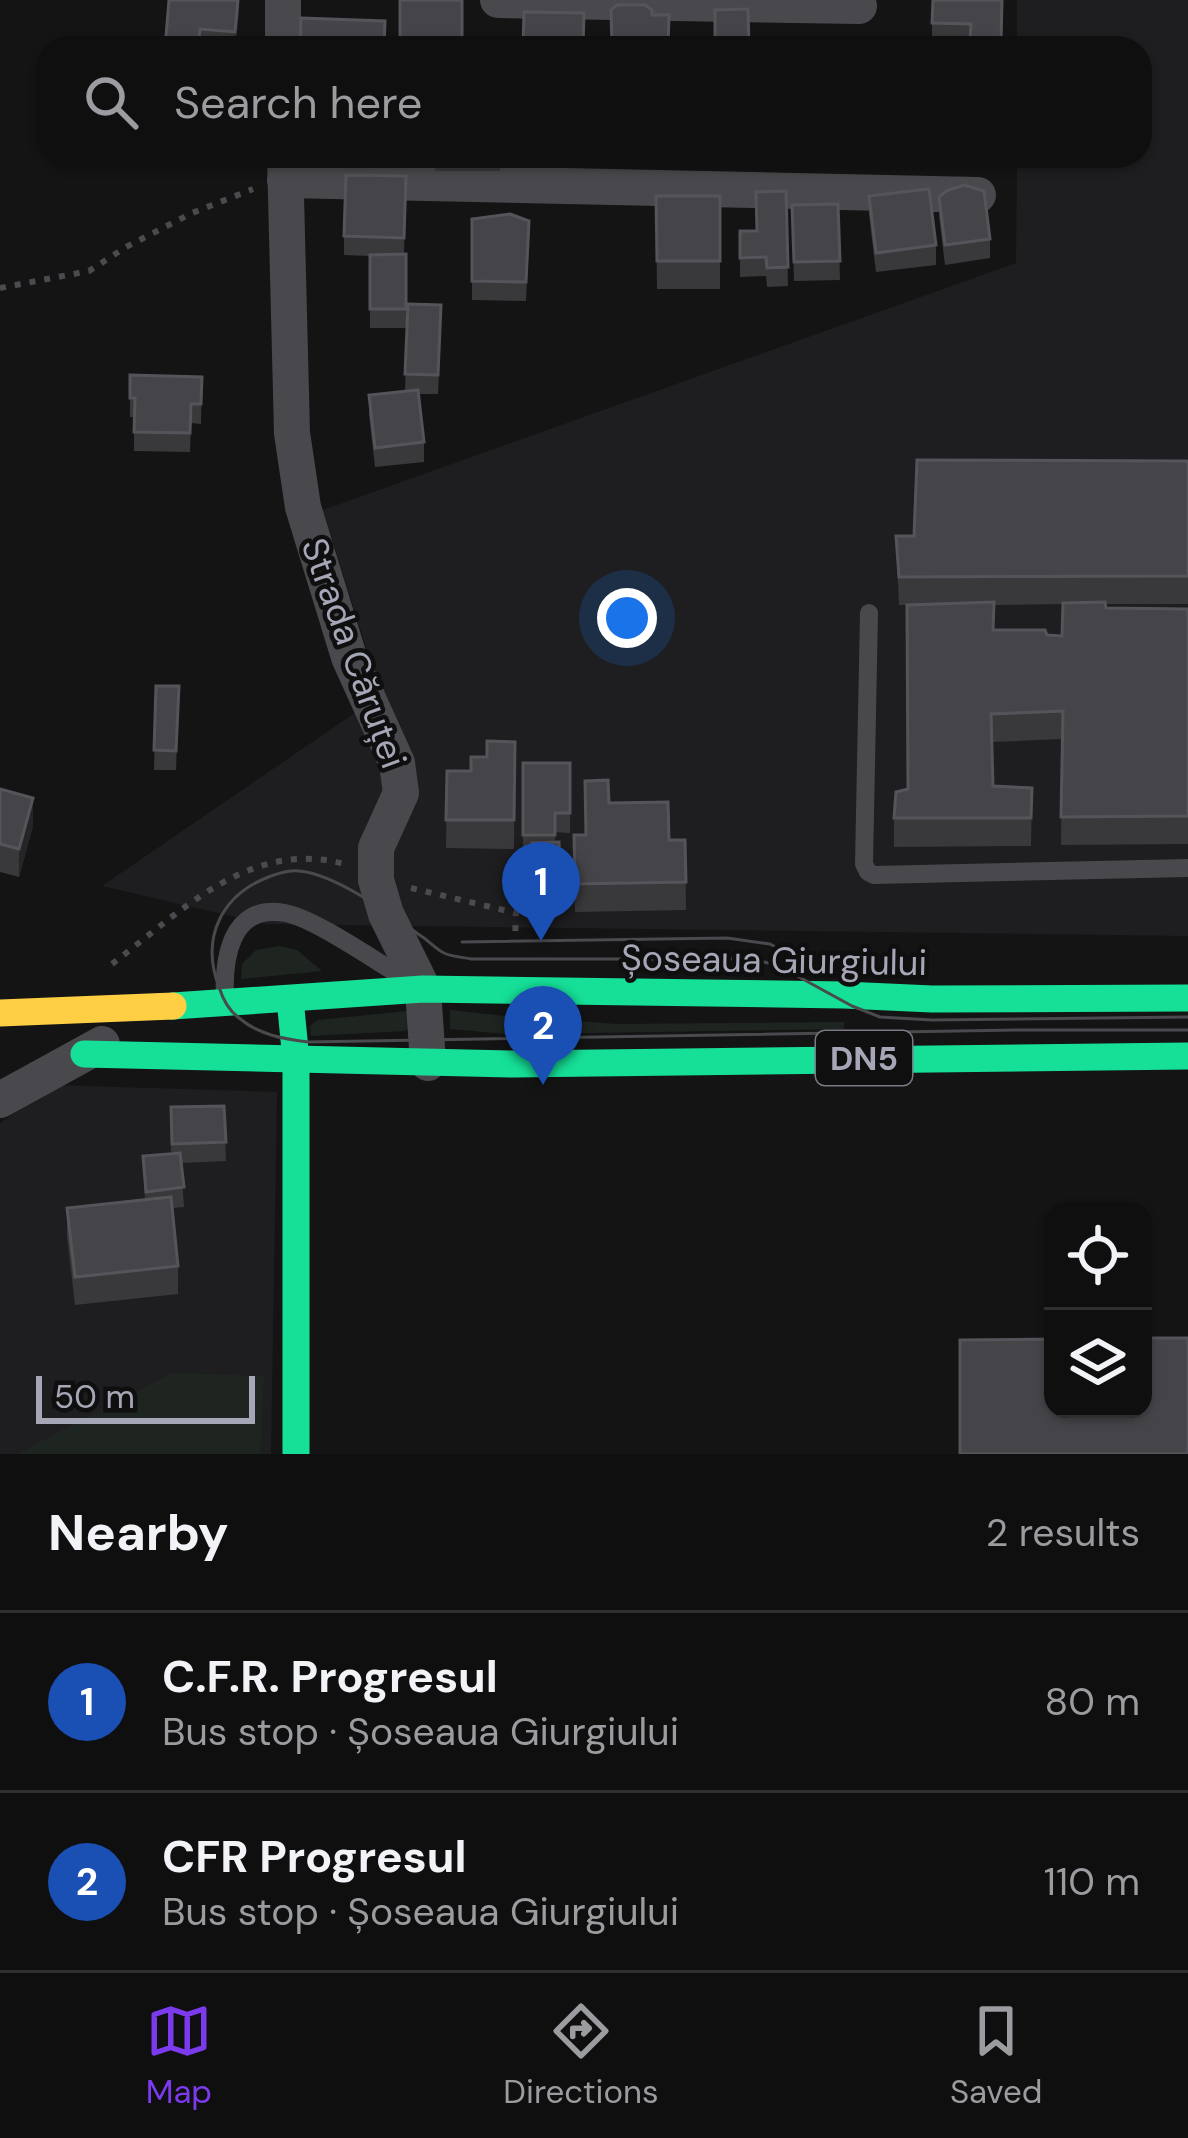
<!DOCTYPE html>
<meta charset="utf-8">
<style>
:root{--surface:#0f0f10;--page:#1d1d1e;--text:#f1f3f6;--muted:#9b9c9f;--line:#2f2f30;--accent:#7c3aed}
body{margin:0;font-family:"DM Sans",sans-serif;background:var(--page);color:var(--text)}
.controls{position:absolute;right:36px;bottom:36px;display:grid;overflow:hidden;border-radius:24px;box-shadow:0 3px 9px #0004}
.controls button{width:108px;height:108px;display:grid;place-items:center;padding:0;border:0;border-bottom:3px solid var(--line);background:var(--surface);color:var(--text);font:60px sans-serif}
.scale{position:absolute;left:36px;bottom:30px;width:219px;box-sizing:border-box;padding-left:12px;border:6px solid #a5a7b6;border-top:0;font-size:33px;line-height:42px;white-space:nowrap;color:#a5a7b6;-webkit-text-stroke:9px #0f0f10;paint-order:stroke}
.you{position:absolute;left:627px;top:618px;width:42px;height:42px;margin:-30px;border:9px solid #fff;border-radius:50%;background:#1a73e8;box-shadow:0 0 0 18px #1a73e833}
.badge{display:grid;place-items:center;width:78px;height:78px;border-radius:50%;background:var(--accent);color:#fff;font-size:39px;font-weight:700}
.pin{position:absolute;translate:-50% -99px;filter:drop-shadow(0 3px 6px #0008)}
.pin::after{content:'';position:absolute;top:63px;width:42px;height:36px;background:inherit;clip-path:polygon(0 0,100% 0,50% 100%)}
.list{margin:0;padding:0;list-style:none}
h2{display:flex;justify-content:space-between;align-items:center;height:156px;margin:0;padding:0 48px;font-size:51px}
h2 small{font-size:39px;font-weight:400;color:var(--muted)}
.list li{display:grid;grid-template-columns:78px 1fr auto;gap:36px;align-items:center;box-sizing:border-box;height:180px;padding:0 48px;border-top:3px solid var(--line)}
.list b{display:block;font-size:45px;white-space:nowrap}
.list p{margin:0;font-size:39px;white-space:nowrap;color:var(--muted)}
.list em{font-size:39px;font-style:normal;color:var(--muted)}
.icon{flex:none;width:66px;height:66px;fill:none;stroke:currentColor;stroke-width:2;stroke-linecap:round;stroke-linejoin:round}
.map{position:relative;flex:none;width:1188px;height:1454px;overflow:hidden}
.search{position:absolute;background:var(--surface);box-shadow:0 3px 9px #0004;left:36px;right:36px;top:36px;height:132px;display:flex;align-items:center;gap:30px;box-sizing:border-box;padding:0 42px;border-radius:36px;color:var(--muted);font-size:45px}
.sheet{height:516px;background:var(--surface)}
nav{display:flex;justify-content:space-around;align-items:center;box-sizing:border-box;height:168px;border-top:3px solid var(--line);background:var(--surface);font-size:33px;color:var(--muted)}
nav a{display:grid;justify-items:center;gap:6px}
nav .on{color:var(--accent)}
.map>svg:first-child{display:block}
.built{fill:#1e1e20}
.green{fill:#1e2520}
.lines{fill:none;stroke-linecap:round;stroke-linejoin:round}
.path{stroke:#4a4a4f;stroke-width:6;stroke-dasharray:6 9;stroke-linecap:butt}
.lane{stroke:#49494d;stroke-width:18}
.street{stroke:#49494d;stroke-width:36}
.fast{stroke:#16e098;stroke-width:27}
.slow{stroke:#ffcf43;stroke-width:27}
.tram{stroke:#494a4d;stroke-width:3}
.wall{fill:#39393c;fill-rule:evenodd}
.shaded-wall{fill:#252527}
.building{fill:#454549;stroke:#54545a;stroke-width:3}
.labels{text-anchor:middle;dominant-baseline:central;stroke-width:9;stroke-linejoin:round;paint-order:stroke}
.shield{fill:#0f0f10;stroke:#787984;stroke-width:3}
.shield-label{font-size:33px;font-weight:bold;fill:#a5a7b6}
.street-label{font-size:36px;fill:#a5a7b6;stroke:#0f0f10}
</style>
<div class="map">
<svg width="1188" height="1454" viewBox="0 0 1188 1454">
<rect width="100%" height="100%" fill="#141415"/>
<g class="built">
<path d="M1017 0H1188V936L266 924 102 886 381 695 323 510 1016 263 1017 156H1140V48H1017Z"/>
<path d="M54 1085 277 1092 271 1454H0V1123Z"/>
</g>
<g class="green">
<path d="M279 946 297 950 322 971 241 979 242 964 256 950Z"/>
<path d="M450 1010 505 1016V1034L450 1029Z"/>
<path d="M408 1011 410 1026 405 1031 311 1036 310 1026 318 1020Z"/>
<path d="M527 1017 616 1024 844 1022V1029L526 1034Z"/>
<path d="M172 1373 264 1376 260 1454H17Z"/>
</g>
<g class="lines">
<g class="path">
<path d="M0 288 89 271 126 247 192 213 253 189"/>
<path d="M411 888 516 913 515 941"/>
<path d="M112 964C183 910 252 837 348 865"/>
</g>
<g class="lane">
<path d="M869 613 864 864 868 872 874 875 1188 868"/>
<path d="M225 999C223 960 230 903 285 913 314 918 375 961 403 977"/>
</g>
<g class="street">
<path d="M283 0V48"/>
<path d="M498 0 859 6"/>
<path d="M285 156 292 433 303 507 349 657 397 763 401 793 376 848V880L386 914 423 989 428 1063"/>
<path d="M285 180 978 195"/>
<path d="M0 1100 102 1044"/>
</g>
<g class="fast">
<path d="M290 999 296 1060V1454"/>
<path d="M173 1006 423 989 844 995 932 999 1188 998"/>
<path d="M84 1054 513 1064 1188 1056"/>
</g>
<path class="slow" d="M0 1013 173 1006"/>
<g class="tram">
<path d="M462 942 727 938 770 944 800 960"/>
<path d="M1188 1017 932 1020 880 1017 852 1006 779 966 753 959H471C463 957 452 957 444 953 436 949 429 941 421 936 391 915 336 874 299 871 289 870 280 873 271 876 222 894 200 937 219 987 223 1000 228 1010 239 1018 259 1035 284 1039 308 1042L1016 1030H1188"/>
</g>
</g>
<g class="wall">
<path d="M239 0 236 48H165Z"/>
<rect x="400" y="0" width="62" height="48"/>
<path d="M1002 0 1001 48H970V43L932 42V23Z"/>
<rect x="323" y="156" width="61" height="7"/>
<rect x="435" y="156" width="65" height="15"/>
<path d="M671 156H703V162L671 161Z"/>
<path d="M824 156H856V166L824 165Z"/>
<path d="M406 176 404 254H406V328H370V256L344 255V236Z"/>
<path d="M786 191 788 286 767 287 766 276 740 277V231H757Z"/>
<path d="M656 196H720V289H657Z"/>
<path d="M869 196 936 245V265L876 272 869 215Z"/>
<path d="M939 197 990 239V258L945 265 939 216Z"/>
<path d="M838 204 840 280 794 281 792 205Z"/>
<path d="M472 219 529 221 526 301 472 300Z"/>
<path d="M408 304 441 324 438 394H419L424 442V462L375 467 369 415V395L405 391Z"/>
<path d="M130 375 202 377 201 424 191 423 190 452 134 451V417H130Z"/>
<path d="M1188 461V604H1105L1106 608 1188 609V844L1061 845 1062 739 992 742 993 786 1032 788 1031 846 894 847V818L908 789 916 605H899L896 536H914ZM1063 604 1062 636 994 630V605Z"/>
<path d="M156 686H179L176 770H154Z"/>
<path d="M515 742 514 849 446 848 447 771H471L487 757Z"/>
<path d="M523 763H570V833L555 832V842H559L561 912H533L532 854H523Z"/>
<path d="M0 789 33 826 19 877 0 872Z"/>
<path d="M609 803 669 840H685L686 910 575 912 574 835H585Z"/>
<path d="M224 1106 226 1161 181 1163 184 1207 172 1208 178 1266V1294L75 1305 67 1236V1208L145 1200 143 1156 171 1154V1107Z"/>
</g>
<g class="shaded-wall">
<path d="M238 0 239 14 235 48V32Z"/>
<path d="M33 798V826L19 877V849Z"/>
</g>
<g class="building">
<path d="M169 0H238L235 32 200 29 198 48H165Z"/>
<rect x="400" y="0" width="62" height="41"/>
<path d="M933 0H1002L1001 42 970 41 971 24 932 23Z"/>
<path d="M617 5H645L652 10V15H669L668 48H612L611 10Z"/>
<path d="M748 9 749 48H715V10Z"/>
<path d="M524 12 584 13 583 48H523Z"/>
<path d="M301 18 385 21 384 48H300Z"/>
<path d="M346 175 406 176 404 238 344 236Z"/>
<path d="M964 185 984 191 990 239 945 245 939 197 946 191Z"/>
<path d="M929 189 936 245 876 253 869 196Z"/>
<path d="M786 191 788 267 767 268 766 257 740 258V231H757L756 192Z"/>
<path d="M656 196H720V261H657Z"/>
<path d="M838 204 840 261 794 262 792 205Z"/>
<path d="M510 214 529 221 526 282 472 281V219Z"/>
<path d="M406 254V309H370V255Z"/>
<path d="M408 304 441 305 438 375 405 374Z"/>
<path d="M130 375 202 377 201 404H191L190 433 134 432 135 398H130Z"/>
<path d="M418 390 424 442 375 448 369 395Z"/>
<path d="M917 460 1188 461V576L899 577 896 536H914Z"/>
<path d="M994 602 993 630H1045L1047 635 1062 636 1063 603 1105 602 1106 608 1188 609V816L1061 817 1063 711 991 714 993 786 1032 788 1031 818H894L896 792 908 789 907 605Z"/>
<path d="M156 686H179L176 751 154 750Z"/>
<path d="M487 741 515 742 514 820H446L447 771H471V757H487Z"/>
<path d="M523 763H570V813H555V835H523Z"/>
<path d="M608 780 609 803 668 802 669 840H685L686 882 575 884 574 835H586L585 781Z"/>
<path d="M0 789 33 798 19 849 0 844Z"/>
<path d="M559 842 561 892 533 893 532 843Z"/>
<path d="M224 1106 226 1142 172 1144 171 1107Z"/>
<path d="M180 1153 184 1187 146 1192 143 1156Z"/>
<path d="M171 1197 178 1266 75 1277 67 1208Z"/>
<path d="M1143 1338H1188V1454H960V1340L1053 1339V1409H1143Z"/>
</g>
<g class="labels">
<rect class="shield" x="816" y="1031" width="96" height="54" rx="9"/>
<g class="shield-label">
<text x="864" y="1058">DN5</text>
</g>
<g class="street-label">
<text transform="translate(354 653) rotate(70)">Strada Căruței</text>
<text transform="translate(774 960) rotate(1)">Șoseaua Giurgiului</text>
</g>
</g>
</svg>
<div class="controls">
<button><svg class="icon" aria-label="locate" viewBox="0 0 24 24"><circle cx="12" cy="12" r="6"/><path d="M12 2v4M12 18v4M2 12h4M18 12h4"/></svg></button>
<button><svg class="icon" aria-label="layers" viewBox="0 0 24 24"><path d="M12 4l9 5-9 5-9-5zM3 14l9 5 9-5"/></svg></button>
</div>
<div class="scale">50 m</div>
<div class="you"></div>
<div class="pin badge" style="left:541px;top:941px;background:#1a4fb4">1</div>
<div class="pin badge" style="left:543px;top:1085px;background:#1a4fb4">2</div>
<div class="search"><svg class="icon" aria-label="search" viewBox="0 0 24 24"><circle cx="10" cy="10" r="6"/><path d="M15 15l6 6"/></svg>Search here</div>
</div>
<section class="sheet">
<h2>Nearby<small>2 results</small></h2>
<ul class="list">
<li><span class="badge" style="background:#1a4fb4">1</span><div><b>C.F.R. Progresul</b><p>Bus stop · Șoseaua Giurgiului</p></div><em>80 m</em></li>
<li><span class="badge" style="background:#1a4fb4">2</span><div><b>CFR Progresul</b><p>Bus stop · Șoseaua Giurgiului</p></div><em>110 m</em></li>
</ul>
</section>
<nav>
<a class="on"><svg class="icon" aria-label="map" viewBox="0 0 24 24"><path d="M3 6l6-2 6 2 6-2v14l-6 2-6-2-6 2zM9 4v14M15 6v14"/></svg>Map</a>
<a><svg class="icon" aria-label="directions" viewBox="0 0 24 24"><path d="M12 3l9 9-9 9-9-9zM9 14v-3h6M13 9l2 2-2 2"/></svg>Directions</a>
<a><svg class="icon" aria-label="saved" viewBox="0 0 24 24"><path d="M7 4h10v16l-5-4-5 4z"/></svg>Saved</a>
</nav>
